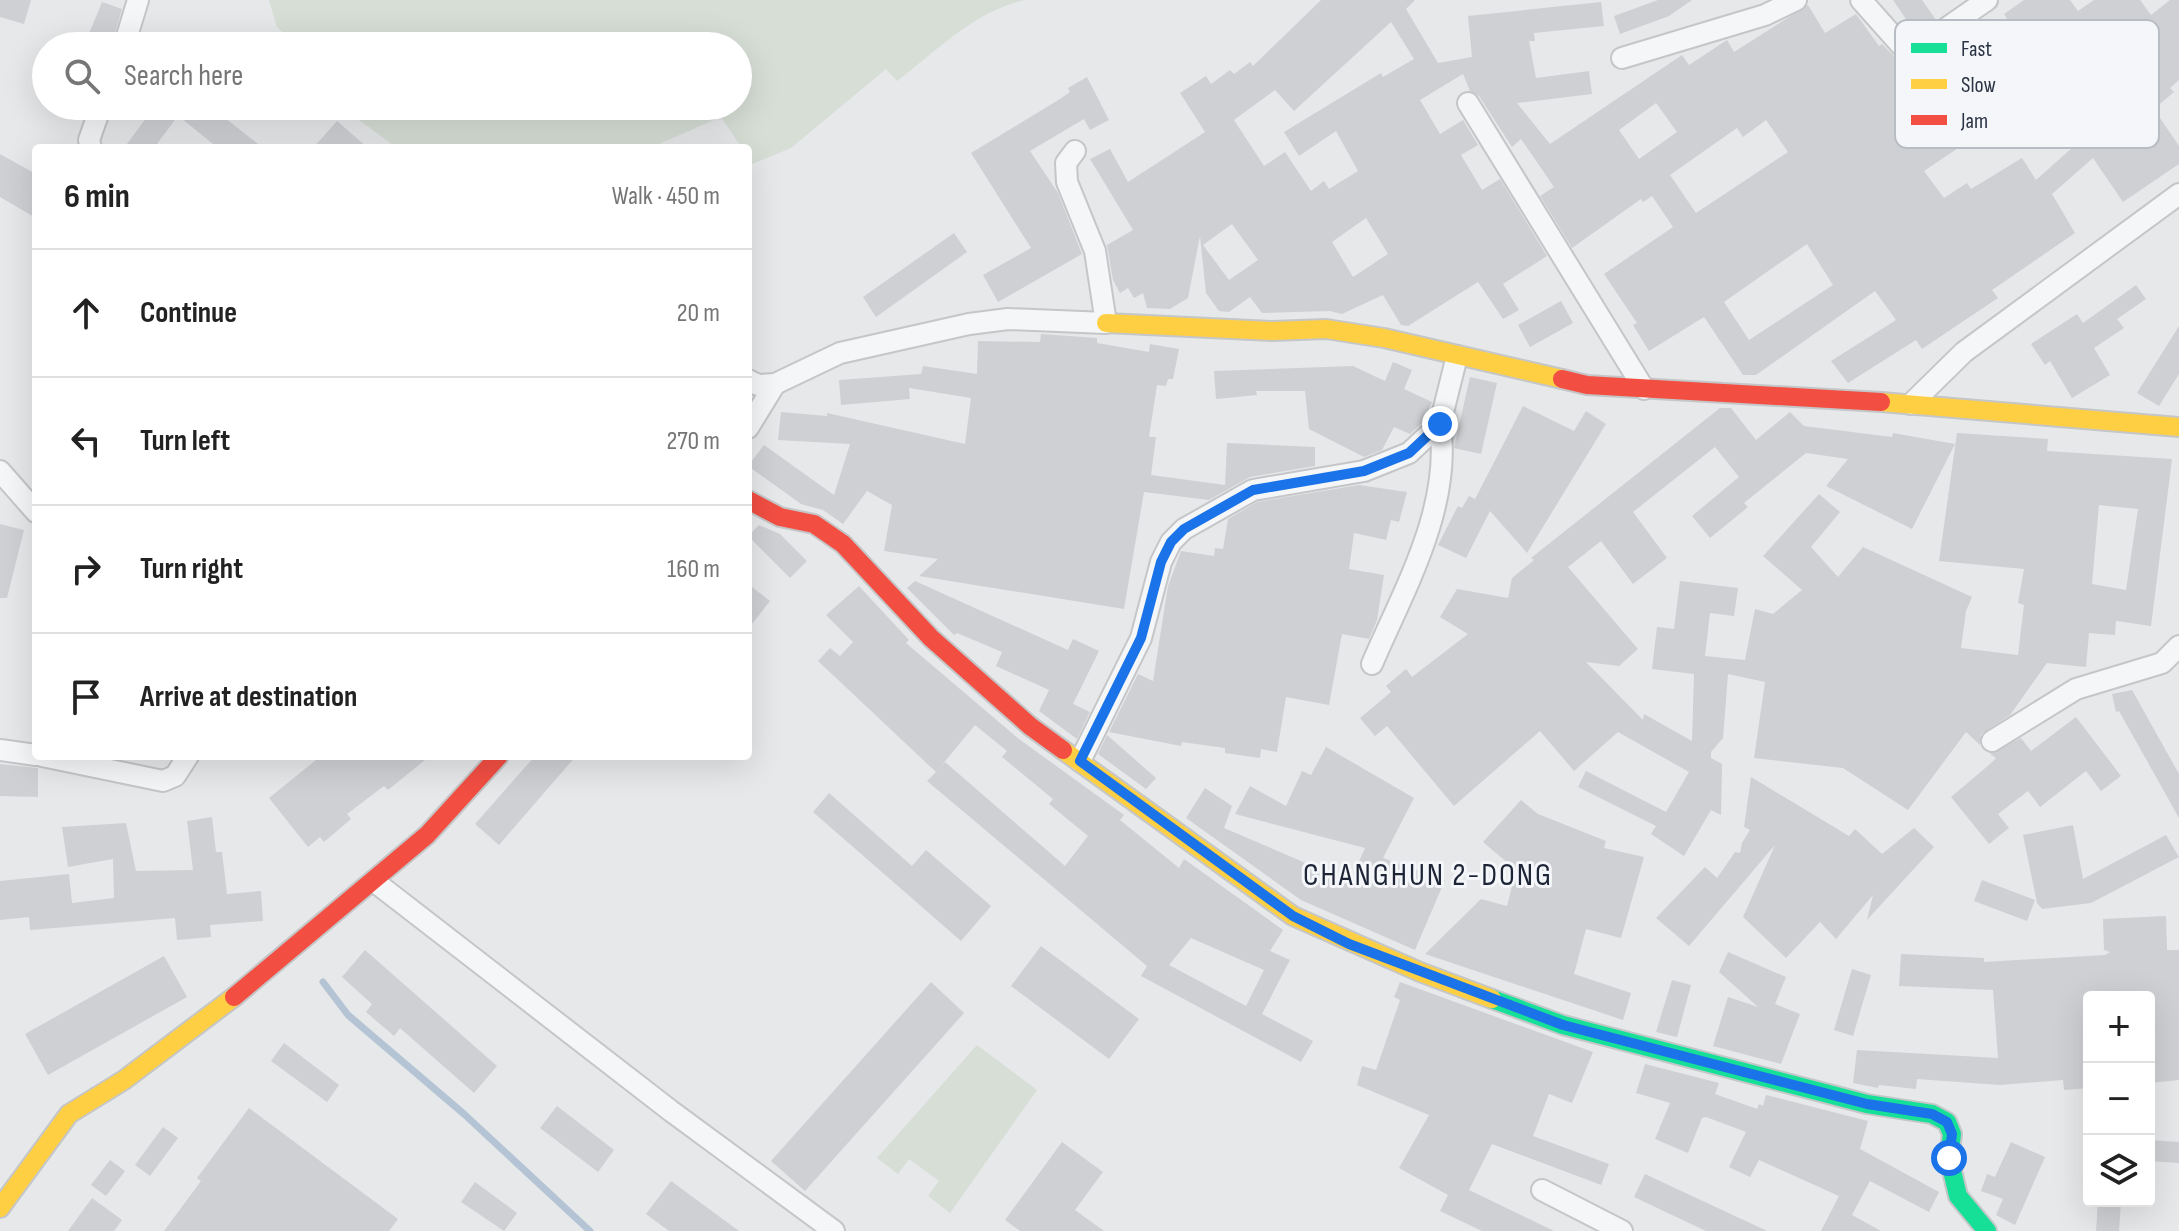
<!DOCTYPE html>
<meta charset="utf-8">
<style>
:root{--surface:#fff;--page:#f6f6f6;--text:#222;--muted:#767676;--line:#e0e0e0}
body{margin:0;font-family:"Sofia Sans Condensed",sans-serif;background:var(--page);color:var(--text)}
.controls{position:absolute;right:24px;bottom:24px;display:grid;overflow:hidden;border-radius:8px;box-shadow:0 8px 32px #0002}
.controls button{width:72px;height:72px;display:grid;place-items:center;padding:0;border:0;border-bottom:2px solid var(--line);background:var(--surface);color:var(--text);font:40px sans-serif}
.stop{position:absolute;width:24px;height:24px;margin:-18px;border:6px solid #1a73e8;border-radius:50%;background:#fff}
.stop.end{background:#1a73e8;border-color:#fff;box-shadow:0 2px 8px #0008}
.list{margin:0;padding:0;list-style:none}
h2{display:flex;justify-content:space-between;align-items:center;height:104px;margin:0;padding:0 32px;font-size:34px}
h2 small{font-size:26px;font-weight:400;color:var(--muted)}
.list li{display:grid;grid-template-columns:52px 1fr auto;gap:24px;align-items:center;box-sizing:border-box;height:128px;padding:0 32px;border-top:2px solid var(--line)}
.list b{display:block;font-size:30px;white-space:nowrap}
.list em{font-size:26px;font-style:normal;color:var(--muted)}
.icon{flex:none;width:44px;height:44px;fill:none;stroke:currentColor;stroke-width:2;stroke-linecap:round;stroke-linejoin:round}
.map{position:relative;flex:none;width:2179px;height:1231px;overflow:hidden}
.search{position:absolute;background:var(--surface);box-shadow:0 8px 32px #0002;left:32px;top:32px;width:720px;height:88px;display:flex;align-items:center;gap:20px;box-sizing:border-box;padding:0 28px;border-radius:44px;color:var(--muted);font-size:30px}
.panel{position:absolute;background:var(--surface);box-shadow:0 8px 32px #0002;left:32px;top:144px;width:720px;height:616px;border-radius:8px}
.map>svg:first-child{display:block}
.green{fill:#d6ded6}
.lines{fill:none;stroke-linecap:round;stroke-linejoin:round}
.stream{stroke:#b4c4d5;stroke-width:7}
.building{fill:#ced0d3;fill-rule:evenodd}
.street-casing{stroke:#c4c6c8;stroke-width:24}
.fast-casing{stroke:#c4c6c8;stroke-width:22}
.slow-casing{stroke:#c4c6c8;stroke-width:22}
.jam-casing{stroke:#c4c6c8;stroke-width:22}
.street{stroke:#f5f6f7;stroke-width:20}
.fast{stroke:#16e098;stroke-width:18}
.slow{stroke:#ffcf43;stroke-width:18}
.jam{stroke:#f24e42;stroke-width:18}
.route{stroke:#1a73e8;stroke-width:10}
.labels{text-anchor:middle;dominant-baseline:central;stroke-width:6;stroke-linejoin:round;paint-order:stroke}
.quarter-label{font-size:32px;letter-spacing:2px;fill:#1d2536;stroke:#f4f6f9}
.key{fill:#f4f6f9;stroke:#b8bcc3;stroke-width:2}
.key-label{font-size:22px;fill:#2b3445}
</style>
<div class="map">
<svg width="2179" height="1231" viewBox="0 0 2179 1231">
<rect width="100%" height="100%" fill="#e6e8ea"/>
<g class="green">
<path d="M269 0H1025C976 10 936 51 897 81L886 69 791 148 752 164 748 148H742L721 117 650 148H397L340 106H738V46H297L277 27Z"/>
<path d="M977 1045 1037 1090 950 1213 928 1196 939 1181 909 1159 898 1174 877 1158Z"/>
</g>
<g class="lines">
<path class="stream" d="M323 982 348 1015 464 1114 590 1231"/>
</g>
<g class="building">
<path d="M0 0H31L24 24 0 17Z"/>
<path d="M1321 0H1415L1406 9 1438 63 1472 57 1468 16 1601 2 1604 26 1534 33 1535 41H1529L1536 78 1589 71 1592 94 1517 103 1550 144 1682 55 1689 65 1727 40 1734 52 1808 5 1825 33 1856 14 1879 46 1882 44 1894 56 1937 127 1976 100 1948 63 2007 19 2004 14 2024 0H2070L2078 11 2094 0H2140L2151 15 2170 0H2179V80L2170 88 2174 92 2154 109 2179 146V164L2123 202 2093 158 2052 194 2075 233 1992 290 1998 298 1977 312 1922 349 1916 340 1848 383 1831 361 1896 320 1875 291 1756 375H1743L1704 317 1649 351 1633 325 1637 323 1604 274 1673 227 1652 196 1643 202 1641 199 1572 248 1540 196 1554 187 1521 139 1512 147 1479 96 1470 91 1463 74 1420 100 1440 134 1463 120 1478 145 1461 155 1482 190 1500 179 1547 256 1503 284 1519 310 1503 319 1478 282 1408 326 1401 325 1383 295 1342 314 1330 311 1262 313 1250 297 1229 312 1219 311 1206 293 1200 236 1188 298 1170 309 1147 308 1143 293 1134 298 1128 288 1120 293 1113 280 1107 245 1133 230 1090 159 1110 149 1128 182 1205 132 1180 93 1206 76 1211 84 1230 70 1234 74 1250 62 1253 66ZM1391 22 1414 59 1383 77 1381 73 1284 132 1299 156 1336 131 1358 171 1329 189 1324 181 1311 191 1285 152 1264 166 1234 120 1275 90 1294 111ZM2140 54 2156 73 2036 180 2022 158 1971 189 1967 183 1944 198 1924 171 2001 119 2024 142ZM1656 103 1677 132 1639 159 1619 130ZM1766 120 1788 152 1696 213 1670 175 1737 128 1743 137ZM1366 218 1388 254 1353 277 1332 242ZM1232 224 1258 260 1229 280 1203 245ZM1807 244 1833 285 1749 340 1724 302Z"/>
<path d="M1658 0H1692L1669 16 1620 34 1614 16Z"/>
<path d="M1893 0H1922L1936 20 1911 37 1904 29 1910 25Z"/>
<path d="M102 2 122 9 111 46H84Z"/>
<path d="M1087 77 1109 120 1090 130 1084 119 1030 151 1058 193 1082 254 998 302 983 275 1031 248 971 153 1060 99 1070 92 1068 88Z"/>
<path d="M155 106H162L177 117 154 148H124Z"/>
<path d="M166 106H210L263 148H218Z"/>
<path d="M337 121 368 148H313Z"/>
<path d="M0 154 36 174V218L0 197Z"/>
<path d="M954 233 967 252 876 317 863 297Z"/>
<path d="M2136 285 2146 299 2117 319 2124 328 2094 348 2110 375 2072 398 2050 361 2045 365 2031 344 2077 314 2083 323Z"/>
<path d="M1561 301 1573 323 1530 347 1518 325Z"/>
<path d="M2179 326V374L2159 406 2137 393Z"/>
<path d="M1041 334 1097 338V343L1149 352 1150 344 1179 349 1173 379H1168L1166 386 1157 385 1149 437H1156L1151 475 1225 485 1227 443 1315 447V466L1250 477 1209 500 1144 492 1124 609 919 576 938 559 884 551 892 505 867 491 843 524 823 510 801 504 748 466 764 445 834 495 850 444 778 440 781 412 827 416V413L965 444 971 398 909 388 910 399 841 405 839 380 921 374 923 366 977 374 978 341 1040 342Z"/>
<path d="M1393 362 1412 370 1404 389 1432 402 1423 422 1410 434 1394 427 1382 450 1364 457 1309 429 1305 391H1256L1257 395 1216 399 1214 371 1353 366 1385 381Z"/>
<path d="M1470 377 1497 383 1481 454 1454 448Z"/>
<path d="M1523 406 1574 431 1586 411 1606 424 1527 553 1490 511 1466 558 1438 545 1458 506 1462 508 1469 496 1475 499Z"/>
<path d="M1720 408H1731L1756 440 1790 412 1804 426 1892 437 1893 433 1955 444 1912 529 1826 486 1848 459 1806 453 1744 503 1748 507 1710 538 1692 516 1739 477 1715 447 1633 512 1667 558 1633 584 1601 541 1568 567 1638 649 1619 666 1586 662 1643 720 1644 714 1692 741 1694 674 1652 669 1657 627 1674 629 1680 581 1738 588 1734 616 1710 613 1705 656 1745 660 1755 609 1773 614 1802 590 1763 556 1819 494 1840 512 1811 547 1838 577 1863 547 1972 597 1966 611 1961 648 2018 655 2024 605 2018 603 2024 569 1939 561 1957 433 2048 439 2047 451 2172 459 2151 626 2116 621 2115 635 2089 633 2086 667 2047 663 2010 715 1981 734 1980 745 1966 732 1908 810 1843 768 1754 758 1765 682 1728 674 1723 738 1711 752V758L1722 764 1721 815 1711 810 1684 856 1651 834 1656 826 1578 787 1586 771 1666 812 1689 772 1618 732 1574 771 1540 731 1454 806 1387 726 1375 736 1360 718 1391 692 1386 686 1406 669 1412 677 1468 634 1440 617 1457 589 1508 598 1512 578 1534 560 1531 558ZM2099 505 2138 509 2126 590 2092 584Z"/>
<path d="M1359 485 1407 492 1399 522 1391 520 1386 540 1354 533 1349 569 1384 575 1377 620 1369 639 1342 634 1329 705 1286 697 1277 752 1261 749 1260 758 1225 753V748L1182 742 1181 746 1109 732 1138 674 1153 681 1168 586 1181 551 1214 556 1215 548 1223 549 1228 519 1257 502Z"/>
<path d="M0 524 24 530 7 598H0Z"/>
<path d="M759 525 780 534 807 561 790 578 748 536Z"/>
<path d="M915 581 1068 650 1073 639 1099 651 1073 704 1090 712 1077 739 1039 711 1049 690 996 666 1002 652 957 633 954 635 907 588Z"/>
<path d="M748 584 770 601 748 629Z"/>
<path d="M859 586 909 640 906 643 1019 739 1124 815 1120 820 1179 868 1184 859 1283 930 1270 951 1290 960 1262 1014 1313 1041 1301 1062 1141 976 1147 966 927 781 936 772 818 661 830 648 840 656 853 642 826 615ZM975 725 1007 751 1002 757 1053 799 1049 804 1088 836 1065 866 945 762 937 771ZM1191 938 1264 970 1246 1006 1169 965Z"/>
<path d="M2132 690 2179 774V818L2119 711 2116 712 2112 694Z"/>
<path d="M2076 717 2121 776 2101 791 2086 771 2040 807 2028 791 1998 814 2009 828 1989 844 1951 797 1990 764 1996 758 1990 754 2021 738 2031 751Z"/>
<path d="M1107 735 1156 778 1146 789 1098 754Z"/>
<path d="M1326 747 1414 798 1383 858 1445 880 1415 950 1301 900 1186 818 1205 788 1232 806 1224 828 1350 882 1365 848 1235 814 1250 786 1286 806 1302 771 1311 775Z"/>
<path d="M321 756H430L388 790 384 786 347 814 351 819 324 842 320 837 308 847 269 798Z"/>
<path d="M535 756H576L499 845 475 824Z"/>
<path d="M0 764 38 768V797L0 796Z"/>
<path d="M1751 777 1849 836 1855 829 1882 854 1914 828 1934 847 1867 920 1873 895 1836 939 1820 922 1786 958 1743 917 1775 845 1689 946 1656 918 1705 867 1717 878 1735 852 1740 853 1742 843 1750 830 1744 827Z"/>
<path d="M829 793 912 866 926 850 991 906 961 941 813 812Z"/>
<path d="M1521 800 1538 814 1606 841 1604 848 1644 857 1621 938 1586 929 1574 974 1631 993 1623 1020 1425 954 1481 899 1507 906 1516 870 1483 842Z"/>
<path d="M212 817 216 852H222L227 894 261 891 263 921 210 925 211 937 177 940 175 918 30 930 29 917 0 920V881L69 874 72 903 114 898 113 859 68 867 62 827 126 823 136 871 193 870 187 821Z"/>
<path d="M2073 825 2083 879 2166 835 2179 857 2091 903 2042 909 2037 903 2023 835Z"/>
<path d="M1982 880 2035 900 2027 921 1974 901Z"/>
<path d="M2166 916 2167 950H2179V1080L2149 1083V997H2089V1088L2064 1090 2063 1080 2000 1085 1917 1079 1916 1089 1879 1085 1878 1088 1853 1083 1857 1050 1998 1058 1993 990 1899 986 1901 954 1984 958V962L2105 955 2110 952 2104 950 2103 919Z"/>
<path d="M1041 946 1139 1019 1109 1059 1011 986Z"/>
<path d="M365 950 497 1066 474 1093 400 1028 394 1036 366 1012 372 1004 342 977Z"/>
<path d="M1728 952 1786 977 1775 1004 1800 1014 1781 1064 1713 1046 1728 997 1758 1007 1719 972Z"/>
<path d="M164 956 187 997 48 1075 25 1034Z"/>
<path d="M1852 969 1871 975 1853 1036 1834 1030Z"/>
<path d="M1672 980 1691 985 1677 1037 1656 1032Z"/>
<path d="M931 982 964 1013 805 1191 771 1161Z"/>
<path d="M1400 982 1593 1052 1572 1103 1549 1094 1533 1136 1609 1164 1601 1185 1492 1144 1469 1190 1554 1231H1482L1440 1211 1448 1195 1399 1168 1429 1115 1357 1085 1362 1066 1376 1070 1400 1000 1394 997Z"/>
<path d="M284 1043 339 1085 327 1102 271 1061Z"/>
<path d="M1645 1064 1719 1083 1715 1094 1757 1109 1759 1104 1763 1106 1766 1095 1868 1121 1860 1149 1939 1192 1929 1212 1870 1181 1852 1215 1881 1231H1821L1839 1196 1759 1160 1750 1177 1729 1167 1746 1132 1706 1117 1702 1118 1688 1153 1655 1139 1670 1103 1636 1093Z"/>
<path d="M557 1106 614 1150 598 1172 540 1128Z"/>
<path d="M249 1108 398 1219 389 1231H164L201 1181 197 1178Z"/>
<path d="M163 1127 178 1138 150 1176 135 1165Z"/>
<path d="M2149 1140 2179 1142V1163L2149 1161Z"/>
<path d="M1062 1142 1103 1172 1075 1210 1104 1231H1020L1005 1220Z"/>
<path d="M2011 1142 2045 1157 2015 1225 1996 1215 2003 1199 1981 1191 1987 1174 1995 1177Z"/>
<path d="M110 1160 125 1171 106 1196 91 1185Z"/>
<path d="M1645 1174 1767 1231H1706L1634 1197Z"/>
<path d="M671 1181 739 1231H669L646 1214Z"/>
<path d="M475 1182 517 1213 504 1231 461 1202Z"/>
<path d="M92 1198 122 1220 114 1231H68Z"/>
<path d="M2098 1201H2121L2119 1231H2096Z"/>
</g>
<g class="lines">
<g class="street-casing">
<g id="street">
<path d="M1861 0 1909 54 1987 0"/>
<path d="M124 46 138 0"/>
<path d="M1622 58 1765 15 1796 0"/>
<path d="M1468 103 1644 389"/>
<path d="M91 148 89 140 101 106"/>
<path d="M748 380 758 385 775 384 840 353 969 324 1008 319 1106 323 1095 251 1067 182 1066 163 1075 151"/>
<path d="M1911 404 1964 352 2179 194"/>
<path d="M748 428 775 384"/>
<path d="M0 471 36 512"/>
<path d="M1372 664C1404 589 1452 508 1440 424"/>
<path d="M1992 741 2076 689 2162 663 2179 646"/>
<path d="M0 750 36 755"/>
<path d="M42 756 163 781 175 776 188 756"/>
<path d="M1080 761 1141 638 1161 562 1171 542 1184 529 1253 490 1364 471 1409 453 1440 424 1457 356"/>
<path d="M375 882 671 1111 834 1231"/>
<path d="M1542 1190 1622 1231"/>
</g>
</g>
<g class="fast-casing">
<path id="fast" d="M1492 999 1563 1025 1867 1104 1932 1114 1947 1122 1952 1134 1949 1158 1958 1196 1987 1231"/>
</g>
<g class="slow-casing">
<g id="slow">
<path d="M1106 323 1272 331 1326 329 1384 338 1562 379"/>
<path d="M1881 402 2179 427"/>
<path d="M1063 750 1293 916 1420 972 1492 999"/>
<path d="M0 1208 69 1114 124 1080 234 997"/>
</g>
</g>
<g class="jam-casing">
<g id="jam">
<path d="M1562 379 1587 385 1881 402"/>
<path d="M748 500 780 517 814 524 843 544 931 638 1030 726 1063 750"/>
<path d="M234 997 427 835 499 756"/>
</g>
</g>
<use href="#street" class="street"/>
<use href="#fast" class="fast"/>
<use href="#slow" class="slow"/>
<use href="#jam" class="jam"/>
</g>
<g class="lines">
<path class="route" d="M1440 424 1409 453 1364 471 1253 490 1184 529 1171 542 1161 562 1141 638 1080 761 1293 916 1349 944 1563 1025 1867 1104 1932 1114 1947 1122 1952 1134 1949 1158"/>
</g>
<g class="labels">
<g class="quarter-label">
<text x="1428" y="875">CHANGHUN 2-DONG</text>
</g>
</g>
<rect x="1895" y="20" width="264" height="128" rx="12" class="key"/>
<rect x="1911" y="43" width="36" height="10" fill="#16e098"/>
<rect x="1911" y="79" width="36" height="10" fill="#ffcf43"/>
<rect x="1911" y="115" width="36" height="10" fill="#f24e42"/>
<g class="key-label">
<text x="1961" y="56">Fast</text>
<text x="1961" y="92">Slow</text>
<text x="1961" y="128">Jam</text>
</g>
</svg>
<div class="controls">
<button>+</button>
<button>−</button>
<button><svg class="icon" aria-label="layers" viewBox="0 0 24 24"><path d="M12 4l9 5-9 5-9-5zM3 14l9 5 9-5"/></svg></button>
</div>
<div class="stop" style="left:1949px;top:1158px"></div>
<div class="stop end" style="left:1440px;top:424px"></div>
<div class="search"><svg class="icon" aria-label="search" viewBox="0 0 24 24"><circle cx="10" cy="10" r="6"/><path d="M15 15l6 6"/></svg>Search here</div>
<section class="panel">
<h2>6 min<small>Walk · 450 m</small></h2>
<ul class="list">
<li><svg class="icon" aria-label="ahead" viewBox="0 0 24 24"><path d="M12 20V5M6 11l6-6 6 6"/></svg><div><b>Continue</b></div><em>20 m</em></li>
<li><svg class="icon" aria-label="left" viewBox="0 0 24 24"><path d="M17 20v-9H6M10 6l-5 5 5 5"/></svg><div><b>Turn left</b></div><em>270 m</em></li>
<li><svg class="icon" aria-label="right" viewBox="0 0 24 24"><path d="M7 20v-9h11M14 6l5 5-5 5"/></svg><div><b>Turn right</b></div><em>160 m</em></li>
<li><svg class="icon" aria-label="arrive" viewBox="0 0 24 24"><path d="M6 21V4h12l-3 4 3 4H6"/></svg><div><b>Arrive at destination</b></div></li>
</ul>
</section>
</div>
